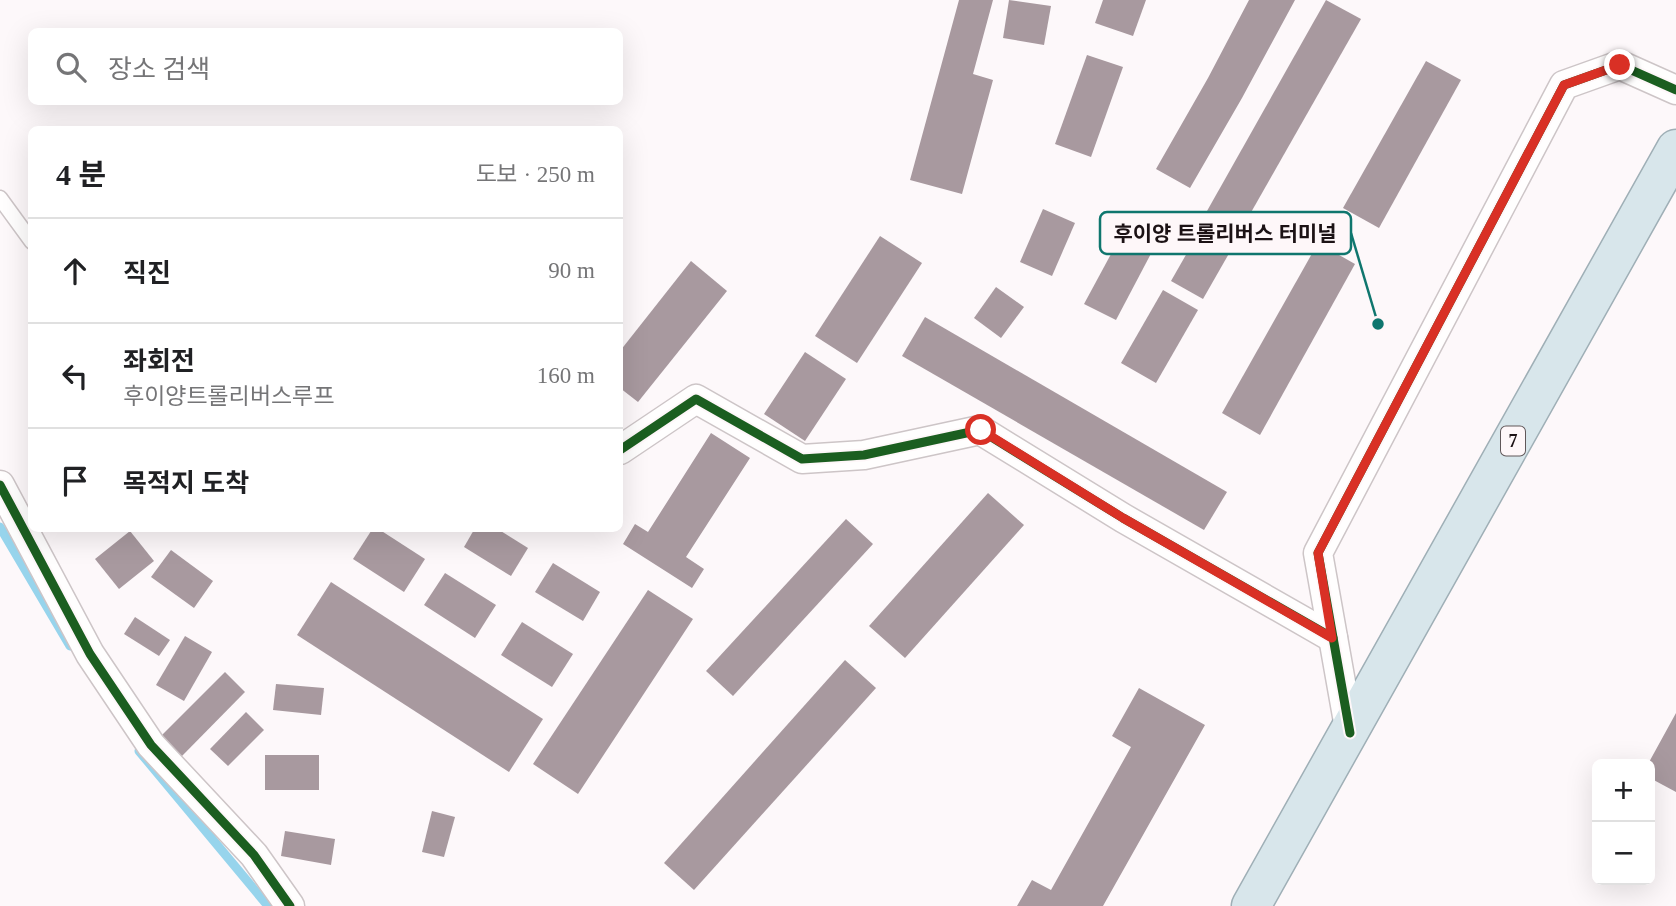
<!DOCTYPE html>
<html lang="ko">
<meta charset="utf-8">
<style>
:root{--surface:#fff;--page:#f2f2f2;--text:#202124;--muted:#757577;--line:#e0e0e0}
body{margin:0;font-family:"Times New Roman","Noto Sans KR",serif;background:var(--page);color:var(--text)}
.controls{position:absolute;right:21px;bottom:21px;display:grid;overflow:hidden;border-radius:10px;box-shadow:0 7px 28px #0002}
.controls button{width:63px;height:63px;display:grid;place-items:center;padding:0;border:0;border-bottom:2px solid var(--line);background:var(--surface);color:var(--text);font:35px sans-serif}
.stop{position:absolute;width:21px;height:21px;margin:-16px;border:5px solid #d93025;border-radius:50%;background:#fff}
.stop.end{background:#d93025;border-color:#fff;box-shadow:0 2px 7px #0008}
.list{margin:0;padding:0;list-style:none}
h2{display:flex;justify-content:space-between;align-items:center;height:91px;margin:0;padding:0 28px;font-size:30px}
h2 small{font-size:23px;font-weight:400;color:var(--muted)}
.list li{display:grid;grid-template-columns:46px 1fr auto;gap:21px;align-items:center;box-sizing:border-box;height:105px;padding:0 28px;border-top:2px solid var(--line)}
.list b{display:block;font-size:26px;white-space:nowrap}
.list p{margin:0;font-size:23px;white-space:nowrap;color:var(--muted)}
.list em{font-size:23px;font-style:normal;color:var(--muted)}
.icon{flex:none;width:38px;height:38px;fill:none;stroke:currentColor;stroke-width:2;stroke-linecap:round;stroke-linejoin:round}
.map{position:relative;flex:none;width:1676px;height:906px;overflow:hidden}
.search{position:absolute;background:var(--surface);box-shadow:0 7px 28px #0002;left:28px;top:28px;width:595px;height:77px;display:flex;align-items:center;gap:18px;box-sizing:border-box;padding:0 24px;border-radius:10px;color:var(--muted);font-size:26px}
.panel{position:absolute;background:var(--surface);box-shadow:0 7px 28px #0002;left:28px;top:126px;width:595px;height:406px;border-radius:10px}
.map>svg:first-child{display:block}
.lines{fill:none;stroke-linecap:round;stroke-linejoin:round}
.stream{stroke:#97d4ec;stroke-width:9}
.building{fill:#a8999f}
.service-casing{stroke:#cdc5c7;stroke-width:17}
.minor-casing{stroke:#cdc5c7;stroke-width:31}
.trunk-casing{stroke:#9fafb6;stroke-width:41}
.service{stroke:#fffefe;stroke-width:14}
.minor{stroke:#fffefe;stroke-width:28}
.trunk{stroke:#d8e6eb;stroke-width:38}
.cycleway-casing{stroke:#fef7f9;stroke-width:13}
.cycleway{stroke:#1b5e20;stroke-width:9}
.route{stroke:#d93025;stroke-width:9}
.labels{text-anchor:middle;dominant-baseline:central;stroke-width:7;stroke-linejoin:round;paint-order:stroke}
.shield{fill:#fef7f9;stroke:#605759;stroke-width:2}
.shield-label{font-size:18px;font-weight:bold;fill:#1c1215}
.leader{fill:none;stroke:#0f766e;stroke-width:2.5}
.callout-dot{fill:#0f766e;stroke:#fef7f9;stroke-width:2.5}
.callout{fill:#fef7f9;stroke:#0f766e;stroke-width:2.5}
.callout-label{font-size:21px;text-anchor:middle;font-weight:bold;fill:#1c1215}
</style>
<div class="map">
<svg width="1676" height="906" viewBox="0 0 1676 906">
<rect width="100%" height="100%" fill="#fdf8fa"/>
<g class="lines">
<g class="stream">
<path d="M0 527 70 646"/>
<path d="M139 751 268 906"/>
</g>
</g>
<g class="building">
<path d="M959 0H993L973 74 993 80 962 194 910 180Z"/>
<path d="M1009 0 1051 6 1044 45 1003 38Z"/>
<path d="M1103 0H1146L1133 36 1095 23Z"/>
<path d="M1249 0H1295L1242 98 1190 188 1156 169 1208 78Z"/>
<path d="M1326 0 1361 19 1241 230 1207 211Z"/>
<path d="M1087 55 1123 67 1091 157 1055 144Z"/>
<path d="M1426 61 1461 80 1379 228 1343 208Z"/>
<path d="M1043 209 1075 223 1052 276 1020 262Z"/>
<path d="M1207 218 1239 236 1203 299 1171 281Z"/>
<path d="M1124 230 1155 246 1116 320 1084 304Z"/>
<path d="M880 236 922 263 857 363 815 336Z"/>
<path d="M1318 243 1355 264 1260 435 1222 413Z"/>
<path d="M691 261 727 291 638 402 620 388V351Z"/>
<path d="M996 287 1024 307 1001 338 974 318Z"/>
<path d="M1163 290 1198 310 1156 383 1121 363Z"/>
<path d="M925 317 1227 492 1204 530 902 356Z"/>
<path d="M805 352 846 379 805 441 764 414Z"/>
<path d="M711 433 750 458 686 557 704 569 692 588 623 544 635 524 648 532Z"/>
<path d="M988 493 1024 525 905 658 869 626Z"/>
<path d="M846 519 873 544 733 696 706 671Z"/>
<path d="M373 528H377L425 559 404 592 353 559Z"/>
<path d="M475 528H496L528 548 511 576 464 547Z"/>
<path d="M130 531 154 561 119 589 95 559Z"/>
<path d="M171 550 213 581 194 608 151 577Z"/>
<path d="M553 563 600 592 583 621 535 592Z"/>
<path d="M445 573 496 605 475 638 424 605Z"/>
<path d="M331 582 543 719 509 772 297 635Z"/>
<path d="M648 590 693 619 578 794 533 764Z"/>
<path d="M135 617 170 640 159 656 124 634Z"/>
<path d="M522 622 573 654 552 687 501 655Z"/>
<path d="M185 636 212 652 184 701 156 685Z"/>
<path d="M845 660 876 688 694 890 664 863Z"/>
<path d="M225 672 245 692 181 757 160 737Z"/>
<path d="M276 684 324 688 321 715 273 710Z"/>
<path d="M1139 688 1205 725 1103 906H1017L1032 880 1051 890 1131 747 1112 736Z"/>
<path d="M246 712 264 730 228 766 210 749Z"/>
<path d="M1676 713V792L1650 778V764H1648Z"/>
<rect x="265" y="755" width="54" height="35"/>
<path d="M432 811 455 817 444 857 422 852Z"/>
<path d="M285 831 335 839 331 865 281 856Z"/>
</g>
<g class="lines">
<g class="service-casing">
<path id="service" d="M0 198 32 242"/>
</g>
<g class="minor-casing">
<g id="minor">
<path d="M620 450 696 399 802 459 864 455 980 430 1123 518 1333 638"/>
<path d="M0 485 90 654 151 745 254 855 290 906"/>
<path d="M1350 733 1318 553 1564 85 1620 65 1676 90"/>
</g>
</g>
<g class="trunk-casing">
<path id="trunk" d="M1251 906 1676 149"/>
</g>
<use href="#service" class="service"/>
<use href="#minor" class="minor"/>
<use href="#trunk" class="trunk"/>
<g class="cycleway-casing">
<g id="cycleway">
<path d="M620 450 696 399 802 459 864 455 980 430 1123 518 1333 638"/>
<path d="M0 485 90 654 151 745 254 855 290 906"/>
<path d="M1350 733 1318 553 1564 85 1620 65 1676 90"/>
</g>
</g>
<use href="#cycleway" class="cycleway"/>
</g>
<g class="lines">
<path class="route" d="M981 430 1123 518 1332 638 1318 553 1564 85 1620 65"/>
</g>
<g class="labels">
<rect class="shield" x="1501" y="426.5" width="24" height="29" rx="5"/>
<g class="shield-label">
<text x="1513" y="441">7</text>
</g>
</g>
<path class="leader" d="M1378 324L1351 233"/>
<circle class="callout-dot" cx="1378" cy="324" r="7"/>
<rect class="callout" x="1100" y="212" width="251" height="42" rx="7"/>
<g class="callout-label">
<text x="1225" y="241">후이양 트롤리버스 터미널</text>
</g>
</svg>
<div class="controls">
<button>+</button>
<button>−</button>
</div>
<div class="stop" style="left:981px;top:430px"></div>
<div class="stop end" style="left:1620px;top:65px"></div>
<div class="search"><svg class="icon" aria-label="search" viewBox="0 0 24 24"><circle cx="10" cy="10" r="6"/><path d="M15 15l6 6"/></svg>장소 검색</div>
<section class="panel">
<h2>4 분<small>도보 · 250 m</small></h2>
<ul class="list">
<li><svg class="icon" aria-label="ahead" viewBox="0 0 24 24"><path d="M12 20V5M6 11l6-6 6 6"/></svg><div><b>직진</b></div><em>90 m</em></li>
<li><svg class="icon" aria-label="left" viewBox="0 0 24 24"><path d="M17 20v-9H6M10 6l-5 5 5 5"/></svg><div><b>좌회전</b><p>후이양트롤리버스루프</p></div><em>160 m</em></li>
<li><svg class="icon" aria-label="arrive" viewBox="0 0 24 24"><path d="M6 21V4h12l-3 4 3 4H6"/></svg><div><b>목적지 도착</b></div></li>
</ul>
</section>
</div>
